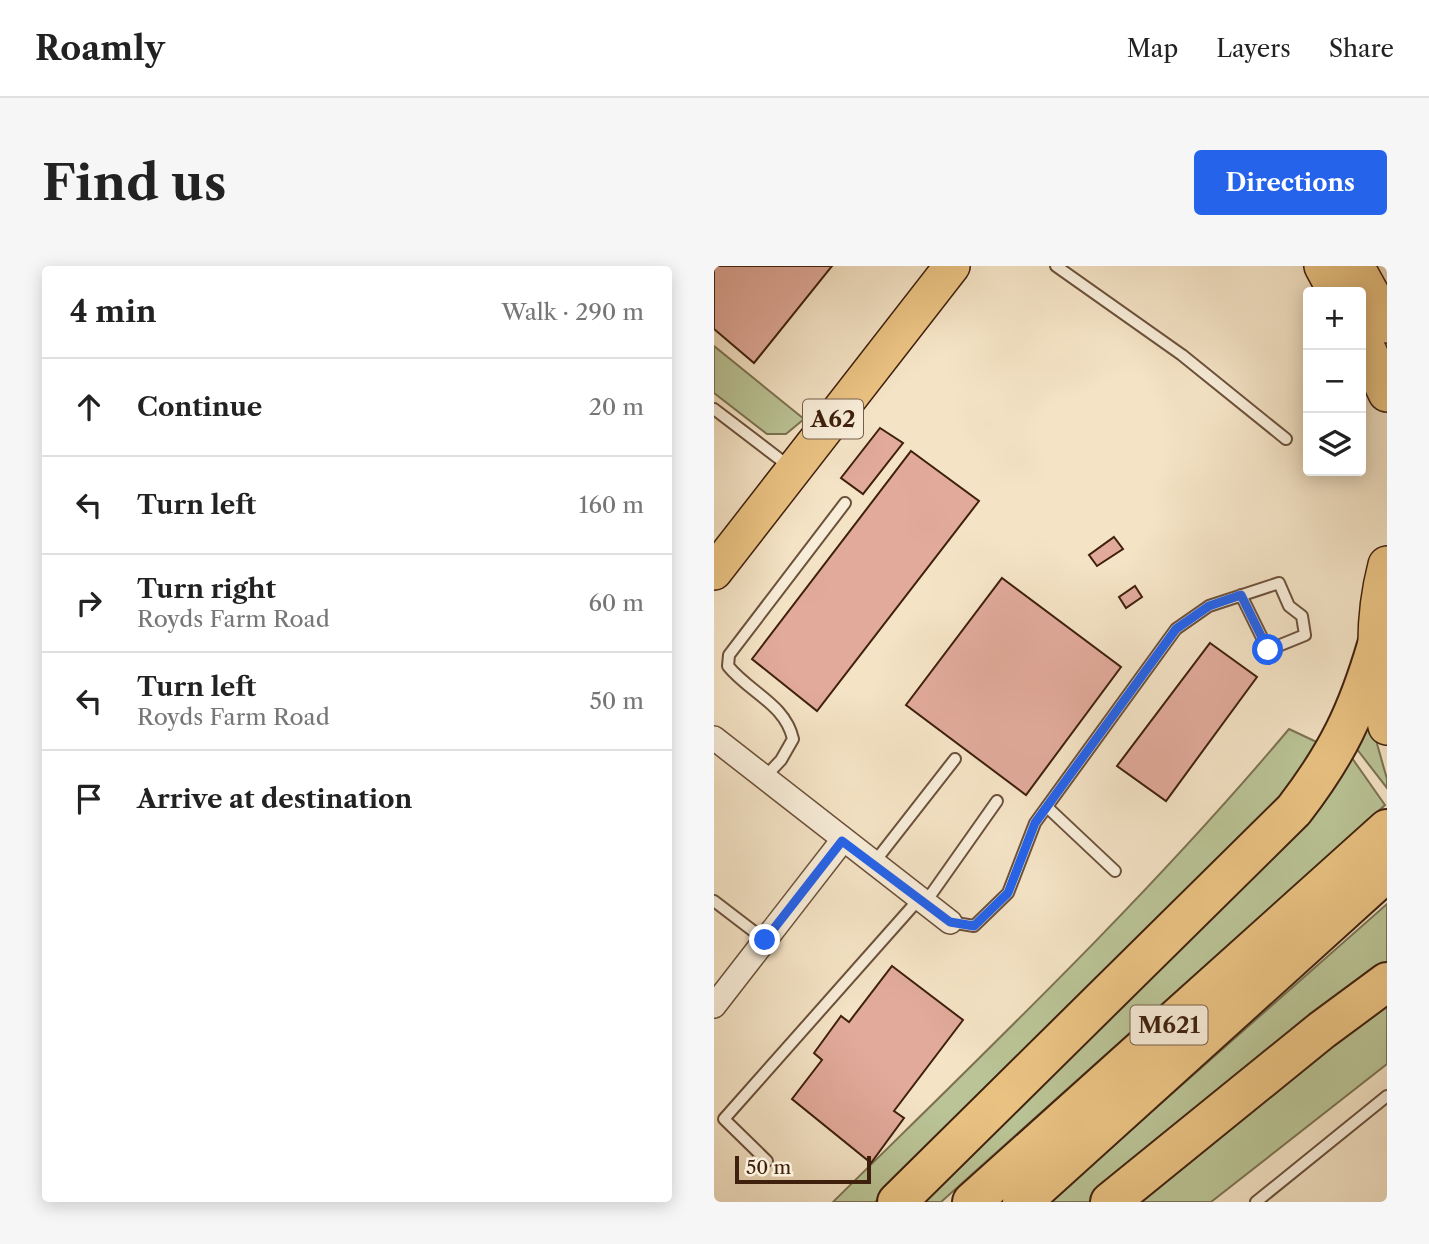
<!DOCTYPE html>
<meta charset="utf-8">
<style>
:root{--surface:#fff;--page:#f6f6f6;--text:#222;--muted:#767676;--line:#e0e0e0;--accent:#2563eb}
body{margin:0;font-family:"Libre Caslon Text",serif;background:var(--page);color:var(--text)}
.controls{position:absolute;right:21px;top:21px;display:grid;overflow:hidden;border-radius:7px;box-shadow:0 4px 18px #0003}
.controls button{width:63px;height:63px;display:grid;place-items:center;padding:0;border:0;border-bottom:2px solid var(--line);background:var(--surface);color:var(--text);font:35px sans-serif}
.scale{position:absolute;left:21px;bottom:18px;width:136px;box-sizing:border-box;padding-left:7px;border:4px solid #3f200d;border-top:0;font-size:19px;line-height:24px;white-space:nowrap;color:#3f200d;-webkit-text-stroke:5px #f8edd9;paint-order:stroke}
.stop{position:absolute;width:21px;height:21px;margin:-16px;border:5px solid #2563eb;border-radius:50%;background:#fff}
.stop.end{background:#2563eb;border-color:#fff;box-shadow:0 2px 7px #0008}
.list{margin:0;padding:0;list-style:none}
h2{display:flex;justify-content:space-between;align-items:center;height:91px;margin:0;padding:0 28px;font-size:30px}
h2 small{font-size:23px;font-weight:400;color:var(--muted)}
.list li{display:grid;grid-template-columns:46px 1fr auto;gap:21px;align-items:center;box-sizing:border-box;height:98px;padding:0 28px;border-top:2px solid var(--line)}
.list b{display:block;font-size:26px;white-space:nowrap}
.list p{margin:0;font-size:23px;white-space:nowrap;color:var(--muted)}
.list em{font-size:23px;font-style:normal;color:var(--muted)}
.icon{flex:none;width:38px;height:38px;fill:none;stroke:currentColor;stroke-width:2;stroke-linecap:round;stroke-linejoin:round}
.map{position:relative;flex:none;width:673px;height:936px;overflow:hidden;border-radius:7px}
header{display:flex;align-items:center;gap:42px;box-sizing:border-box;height:98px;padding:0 35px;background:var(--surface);border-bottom:2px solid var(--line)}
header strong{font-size:33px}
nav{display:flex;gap:38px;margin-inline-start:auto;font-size:24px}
.intro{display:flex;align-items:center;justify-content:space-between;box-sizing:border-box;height:168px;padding:0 42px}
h1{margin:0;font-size:49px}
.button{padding:18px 32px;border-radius:7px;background:var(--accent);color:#fff;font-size:24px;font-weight:700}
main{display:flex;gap:42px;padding:0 42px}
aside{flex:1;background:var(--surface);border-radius:7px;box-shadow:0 4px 18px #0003}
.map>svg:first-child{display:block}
.green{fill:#bac496;stroke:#7c7252;stroke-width:2}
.building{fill:#e1aa9a;stroke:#3f200d;stroke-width:2}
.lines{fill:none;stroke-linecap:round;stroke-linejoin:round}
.service-casing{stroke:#6c513b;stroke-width:14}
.minor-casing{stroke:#6c513b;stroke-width:26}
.primary-casing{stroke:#3f200d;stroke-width:38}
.trunk-casing{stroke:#3f200d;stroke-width:40}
.motorway-casing{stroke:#3f200d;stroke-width:42}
.service{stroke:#f8edd9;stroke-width:10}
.minor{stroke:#f8edd9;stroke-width:23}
.primary{stroke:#eac282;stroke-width:35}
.trunk{stroke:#eac282;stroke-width:37}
.motorway{stroke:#eac282;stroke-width:38}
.route{stroke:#2563eb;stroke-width:9}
.labels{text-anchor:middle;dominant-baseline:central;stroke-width:5;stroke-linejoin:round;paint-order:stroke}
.shield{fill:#f8edd9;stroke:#765e4a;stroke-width:2}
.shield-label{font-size:23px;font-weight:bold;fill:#3f200d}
</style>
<header>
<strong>Roamly</strong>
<nav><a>Map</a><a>Layers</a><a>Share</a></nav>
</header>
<div class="intro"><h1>Find us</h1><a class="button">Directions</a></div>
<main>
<aside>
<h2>4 min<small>Walk · 290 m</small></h2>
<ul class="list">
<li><svg class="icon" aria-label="ahead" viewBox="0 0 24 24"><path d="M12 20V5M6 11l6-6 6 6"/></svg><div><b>Continue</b></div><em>20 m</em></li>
<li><svg class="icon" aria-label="left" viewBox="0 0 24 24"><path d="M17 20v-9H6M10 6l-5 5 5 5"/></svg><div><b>Turn left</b></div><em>160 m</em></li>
<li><svg class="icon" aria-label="right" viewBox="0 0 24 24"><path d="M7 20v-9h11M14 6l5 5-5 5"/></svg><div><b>Turn right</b><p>Royds Farm Road</p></div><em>60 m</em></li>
<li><svg class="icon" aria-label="left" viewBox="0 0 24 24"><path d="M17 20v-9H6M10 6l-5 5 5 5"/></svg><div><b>Turn left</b><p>Royds Farm Road</p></div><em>50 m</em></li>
<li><svg class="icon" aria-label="arrive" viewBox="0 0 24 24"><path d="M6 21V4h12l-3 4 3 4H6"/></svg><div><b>Arrive at destination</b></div></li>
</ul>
</aside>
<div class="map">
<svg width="673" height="936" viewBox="0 0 673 936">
<rect width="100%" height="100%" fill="#f4e3c5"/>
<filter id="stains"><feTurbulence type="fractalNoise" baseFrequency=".00286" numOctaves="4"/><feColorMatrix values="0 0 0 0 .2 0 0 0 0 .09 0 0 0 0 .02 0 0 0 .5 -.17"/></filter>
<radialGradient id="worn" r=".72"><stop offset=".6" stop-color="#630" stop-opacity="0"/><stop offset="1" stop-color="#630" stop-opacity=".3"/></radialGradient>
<g class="green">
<path d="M0 80 90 153 72 168H53L0 127Z"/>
<path d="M656 453 673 513V522L642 482Z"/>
<path d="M575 463 609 479 591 509 161 936H119C274 783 434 631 575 463Z"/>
<path d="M638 492 671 539 227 936H206Z"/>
<path d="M673 638V703L379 936H335Z"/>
<path d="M673 728V798L497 936H416Z"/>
</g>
<g class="building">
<path d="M0 0H118L40 97 0 63Z"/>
<path d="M166 162 189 177 149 228 127 212Z"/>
<path d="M197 185 265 235 103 445 38 393Z"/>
<path d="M400 271 409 283 383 300 375 289Z"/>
<path d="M288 312 407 401 312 529 192 439Z"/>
<path d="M421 320 428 331 412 342 405 331Z"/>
<path d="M496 377 543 411 452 535 403 500Z"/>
<path d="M178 700 249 754 180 845 190 852 157 897 78 833 108 794 100 787 127 750 135 756Z"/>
</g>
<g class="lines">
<g class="service-casing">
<g id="service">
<path d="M342 0 468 89 572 173"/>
<path d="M0 143 76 201"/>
<path d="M50 512 67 494 79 473C71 438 36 427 14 400L15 389 131 237"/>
<path d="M333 541 401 605"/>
<path d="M159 598 241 493"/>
<path d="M0 635 51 674"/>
<path d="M211 637 283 535"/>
<path d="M236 656 260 660 294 627 321 557 462 363 495 340 565 317 575 340 588 350 591 369 554 384 527 329"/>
<path d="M53 895 10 853 205 633"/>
<path d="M542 936 673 830"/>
</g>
</g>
<g class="minor-casing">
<g id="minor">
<path d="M0 472 236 656"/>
<path d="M0 740 128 575"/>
</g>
</g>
<g class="primary-casing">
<path id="primary" d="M0 306 238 0"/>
</g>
<g class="trunk-casing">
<g id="trunk">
<path d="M609 0 623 26"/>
<path d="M641 0 673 58"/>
<path d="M647 71 673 127"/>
<path d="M673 299C659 353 660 406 673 460"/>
</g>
</g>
<g class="motorway-casing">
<g id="motorway">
<path d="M183 936 580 544C623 488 643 447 663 379"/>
<path d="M258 936 673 563"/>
<path d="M308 936 673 606"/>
<path d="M396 936 608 764 673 716"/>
</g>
</g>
<use href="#service" class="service"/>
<use href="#minor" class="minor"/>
<use href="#primary" class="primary"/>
<use href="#trunk" class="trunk"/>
<use href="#motorway" class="motorway"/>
</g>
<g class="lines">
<path class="route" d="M51 674 128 575 236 656 260 660 294 627 321 557 462 363 495 340 527 329 554 384"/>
</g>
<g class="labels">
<g class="shield">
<rect x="89" y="133.5" width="60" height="39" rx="5"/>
<rect x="416.5" y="739.5" width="77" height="39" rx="5"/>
</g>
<g class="shield-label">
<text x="119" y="153">A62</text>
<text x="455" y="759">M621</text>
</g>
</g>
<rect width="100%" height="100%" filter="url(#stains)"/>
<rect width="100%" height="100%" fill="url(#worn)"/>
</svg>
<div class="controls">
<button>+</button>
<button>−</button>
<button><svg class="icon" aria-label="layers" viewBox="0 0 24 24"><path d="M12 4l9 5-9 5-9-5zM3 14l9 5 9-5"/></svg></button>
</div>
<div class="scale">50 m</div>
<div class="stop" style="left:554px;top:384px"></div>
<div class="stop end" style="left:51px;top:674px"></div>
</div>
</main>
